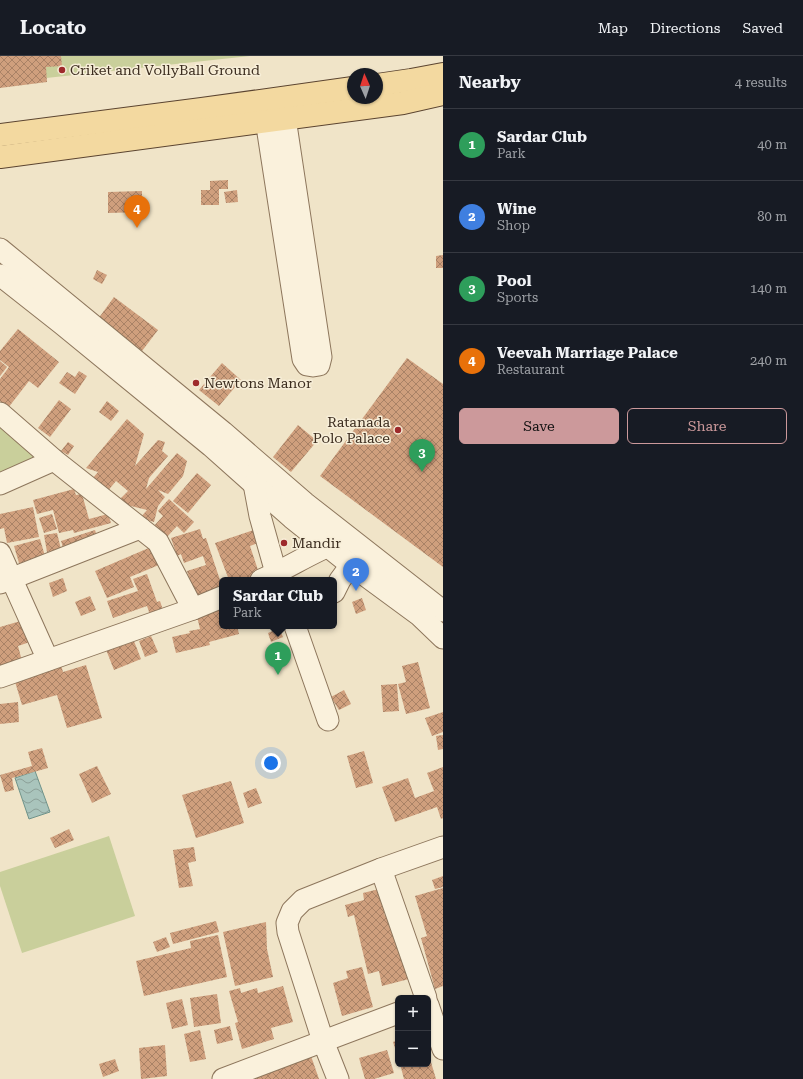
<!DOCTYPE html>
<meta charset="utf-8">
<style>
:root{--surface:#171b24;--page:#20242c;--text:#f1f3f6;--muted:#9ea1a6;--line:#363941;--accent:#cc999b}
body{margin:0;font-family:"Roboto Serif",serif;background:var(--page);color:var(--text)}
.controls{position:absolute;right:12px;bottom:12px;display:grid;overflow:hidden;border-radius:6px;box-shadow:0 1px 3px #0004}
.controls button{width:36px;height:36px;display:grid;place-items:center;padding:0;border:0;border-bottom:1px solid var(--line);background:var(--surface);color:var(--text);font:20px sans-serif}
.compass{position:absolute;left:347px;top:12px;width:36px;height:36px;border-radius:50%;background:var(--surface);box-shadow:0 1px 3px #0004;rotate:357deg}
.you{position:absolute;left:271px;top:707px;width:14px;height:14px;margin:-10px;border:3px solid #fff;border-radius:50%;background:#1a73e8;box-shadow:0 0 0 6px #1a73e833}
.badge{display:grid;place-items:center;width:26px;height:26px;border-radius:50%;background:var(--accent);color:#fff;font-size:13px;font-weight:700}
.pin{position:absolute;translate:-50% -33px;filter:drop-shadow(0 1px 2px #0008)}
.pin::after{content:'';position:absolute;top:21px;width:14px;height:12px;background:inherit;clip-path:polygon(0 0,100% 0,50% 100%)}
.popup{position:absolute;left:219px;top:521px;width:118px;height:52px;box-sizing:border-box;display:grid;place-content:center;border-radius:6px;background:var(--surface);filter:drop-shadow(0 1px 3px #0005);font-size:13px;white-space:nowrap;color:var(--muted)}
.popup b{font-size:15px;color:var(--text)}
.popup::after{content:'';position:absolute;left:50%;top:100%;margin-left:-8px;border:8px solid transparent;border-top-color:var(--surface)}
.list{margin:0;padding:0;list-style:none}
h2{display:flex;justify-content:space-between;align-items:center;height:52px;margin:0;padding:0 16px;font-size:17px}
h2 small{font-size:13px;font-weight:400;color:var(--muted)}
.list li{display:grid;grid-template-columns:26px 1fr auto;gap:12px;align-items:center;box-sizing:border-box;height:72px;padding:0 16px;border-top:1px solid var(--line)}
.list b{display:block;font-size:15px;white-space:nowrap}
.list p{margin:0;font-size:13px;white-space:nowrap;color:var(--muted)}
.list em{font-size:13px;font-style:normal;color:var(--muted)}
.actions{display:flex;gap:8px;padding:12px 16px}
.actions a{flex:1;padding:9px 0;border:1px solid var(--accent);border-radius:6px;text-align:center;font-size:14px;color:var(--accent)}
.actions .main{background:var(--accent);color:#111}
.map{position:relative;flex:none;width:443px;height:1023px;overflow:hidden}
header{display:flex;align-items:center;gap:24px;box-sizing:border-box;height:56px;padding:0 20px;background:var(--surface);border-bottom:1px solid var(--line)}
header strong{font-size:19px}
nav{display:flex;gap:22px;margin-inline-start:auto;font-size:14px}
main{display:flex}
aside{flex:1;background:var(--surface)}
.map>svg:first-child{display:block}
.park{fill:#c9cf9b}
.water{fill:url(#water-waves);stroke:#6f938a}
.building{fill:url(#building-cross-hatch)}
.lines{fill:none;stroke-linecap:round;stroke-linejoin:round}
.minor-casing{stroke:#8d765c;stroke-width:23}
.major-casing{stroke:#5b4430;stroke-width:24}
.minor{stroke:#faf1dc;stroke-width:21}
.major{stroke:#f3d9a0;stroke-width:22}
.poi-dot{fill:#9e2a2b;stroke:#f7eed8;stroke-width:1.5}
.labels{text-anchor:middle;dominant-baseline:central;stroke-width:3;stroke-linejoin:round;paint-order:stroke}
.poi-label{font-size:14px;fill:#3d2e20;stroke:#f7eed8;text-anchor:start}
</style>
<header>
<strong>Locato</strong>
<nav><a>Map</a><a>Directions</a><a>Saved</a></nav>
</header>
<main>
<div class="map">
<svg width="443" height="1023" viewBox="0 0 443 1023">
<defs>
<pattern id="water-waves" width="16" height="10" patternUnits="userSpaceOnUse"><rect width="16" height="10" fill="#a9c4bc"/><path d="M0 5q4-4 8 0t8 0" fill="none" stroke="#8ba098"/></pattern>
<pattern id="building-cross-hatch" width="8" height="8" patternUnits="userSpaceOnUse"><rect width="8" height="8" fill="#cf9f7d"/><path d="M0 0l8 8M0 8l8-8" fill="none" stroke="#a98266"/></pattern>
</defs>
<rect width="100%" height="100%" fill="#f0e4c8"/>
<g class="park">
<path d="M0 0H250L0 27Z"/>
<path d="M0 364 47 403 0 423Z"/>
<path d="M109 780 135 860 22 897 0 830V816Z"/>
</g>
<path class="water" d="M35 715 50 756 29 763 15 722Z"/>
<g class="building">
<path d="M0 0H61L62 10 46 11 47 26 0 32Z"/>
<path d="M228 124V133H219V149H201V134H210V125Z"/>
<path d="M237 134 238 146 226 147 224 136Z"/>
<path d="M142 135V156L108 157V136Z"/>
<path d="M443 199V212H436V200Z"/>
<path d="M97 214 107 219 102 228 93 223Z"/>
<path d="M114 241 158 274 142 295 98 263Z"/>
<path d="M18 273 59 306 38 332 29 325 8 352 0 345V323L9 311 0 304V295Z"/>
<path d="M407 302 443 328V511L320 420Z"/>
<path d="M0 305 7 311 0 320Z"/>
<path d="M222 307 241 324 219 350 199 334Z"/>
<path d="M79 315 87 320 75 338 59 327 67 316 75 321Z"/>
<path d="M59 344 71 353 50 381 38 372Z"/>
<path d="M107 345 119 355 111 365 99 356Z"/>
<path d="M127 363 144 378 135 410 158 384 165 386 162 395 168 400 149 422 146 433 177 397 187 405 183 420 168 438 158 434 165 441 158 450 154 466 140 462 147 454 123 448 119 444 128 435 116 425 107 436 92 423 98 416 86 412Z"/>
<path d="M298 369 317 385 291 416 273 401Z"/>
<path d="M68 386 74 390 68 399 61 395Z"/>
<path d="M197 417 211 429 188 457 173 445Z"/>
<path d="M74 433 76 439 82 438 89 463 108 458 111 467 74 477 73 474 59 477 53 454 37 458 33 444Z"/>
<path d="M169 443 194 466 184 477 177 470 165 483 153 471 163 460 158 455Z"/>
<path d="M33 451 39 481 7 487 4 472 0 473V458Z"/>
<path d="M52 458 57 473 44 477 39 462Z"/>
<path d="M200 473 203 483 206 482 222 530V537L197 545 187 515 206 509 203 500 184 507 181 498 177 500 171 482Z"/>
<path d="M257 473 261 486 250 490 260 520 247 524H229L215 487Z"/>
<path d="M95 474 99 487 65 498 61 485Z"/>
<path d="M57 477 61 493 47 496 44 479Z"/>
<path d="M40 483 47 507 21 514 14 490Z"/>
<path d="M158 488 166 506 130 521 134 531 107 542 95 515Z"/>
<path d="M147 518 157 546 160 545 164 557 151 562 147 550 113 562 107 545 138 535 133 523Z"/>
<path d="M63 522 67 535 53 541 49 527Z"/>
<path d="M90 540 96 554 81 560 75 546Z"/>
<path d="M362 542 366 554 356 558 352 546Z"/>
<path d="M222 550V570H237L239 578 209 586 210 589 176 597 172 581 190 577 189 575 200 573 196 556Z"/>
<path d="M24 564 30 586 18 590 22 605 0 613V571Z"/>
<path d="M279 572 283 581 271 586 268 577Z"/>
<path d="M132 580 141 603 114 614 105 591Z"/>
<path d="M151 580 158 596 145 601 139 585Z"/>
<path d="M60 605 63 616 86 609 102 662 67 672 57 639 22 649 13 619Z"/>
<path d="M418 606 430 652 406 658 398 628 406 626 402 610Z"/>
<path d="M397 628 399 655 383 656 381 629Z"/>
<path d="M344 634 351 648 339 654 331 641Z"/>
<path d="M18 646 19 666 0 668V648Z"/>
<path d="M443 656V676L432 680 425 662Z"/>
<path d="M443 679V693L438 694 436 680Z"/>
<path d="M42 692 48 712 12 722 14 734 5 736 0 719 32 710 28 696Z"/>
<path d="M364 695 373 727 356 732 347 700Z"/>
<path d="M97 710 111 738 92 747 79 718Z"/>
<path d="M443 711V762L441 763 437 751 395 766 382 731 408 722 415 742 434 735 427 717Z"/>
<path d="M231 725 244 767 196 782 182 739Z"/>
<path d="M256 732 262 747 248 752 243 737Z"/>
<path d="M69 773 74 784 55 792 50 782Z"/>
<path d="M194 791 196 805 188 807 193 830 179 832 173 794Z"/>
<path d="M443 820V831L435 833 432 824Z"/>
<path d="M443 832V930L435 933 421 882 427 880 415 840Z"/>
<path d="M379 833 385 860 393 858 409 923 382 930 379 915 368 918 354 859 348 861 345 849 364 844 363 837Z"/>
<path d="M216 865 219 876 173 888 170 877Z"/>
<path d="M266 866 267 893 273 921 235 930 223 876Z"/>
<path d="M218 879 227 921 144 940 136 905 191 892 190 885Z"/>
<path d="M166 881 170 891 157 896 153 886Z"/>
<path d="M362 911 373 951 342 960 333 927 348 922 346 915Z"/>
<path d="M283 930 293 966 271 972 274 983 242 993 235 967 238 966 229 935 240 932 241 937 257 932 258 937Z"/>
<path d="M217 938 221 967 194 971 190 942Z"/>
<path d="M182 943 188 969 172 973 166 947Z"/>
<path d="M230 970 233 984 217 988 214 974Z"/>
<path d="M200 974 206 1003 190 1006 184 978Z"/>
<path d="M398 984V1001L393 986Z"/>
<path d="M165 989 167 1020 141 1023 139 992Z"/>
<path d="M387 994 394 1017 374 1023H365L359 1002Z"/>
<path d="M428 996 436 1023H404L400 1008H428Z"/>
<path d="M311 1000 319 1023H251Z"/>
<path d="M115 1003 119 1015 103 1021 99 1008Z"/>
</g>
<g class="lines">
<g class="minor-casing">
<g id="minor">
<path d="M266 64 303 303 307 309 313 310 319 309 321 301 285 62"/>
<path d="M0 193 223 376 305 447 443 555"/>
<path d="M0 219 62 268 211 390 292 462 351 509 419 559 443 582"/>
<path d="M0 357 54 404 158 486 193 553"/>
<path d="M0 428 54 404"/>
<path d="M254 428 260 460 278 524"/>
<path d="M0 497 48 604"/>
<path d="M261 524C289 512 313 495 341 485"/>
<path d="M0 527 140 472"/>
<path d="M334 536 340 524 351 509"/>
<path d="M295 570 328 664"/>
<path d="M0 621 193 553 222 541"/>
<path d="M381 813 426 942"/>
<path d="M428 949 443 993"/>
<path d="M223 1023 398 957"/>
<path d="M338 1023 323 985 288 876 287 867 292 855 303 844 381 813 443 791"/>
</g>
</g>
<g class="major-casing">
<g id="major">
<path d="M377 29 411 24 443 18"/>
<path d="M0 79 202 53 353 32"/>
<path d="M0 101 403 47 443 38"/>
</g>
</g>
<use href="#minor" class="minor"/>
<use href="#major" class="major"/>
</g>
<g class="poi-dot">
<circle cx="62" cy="14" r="4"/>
<circle cx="196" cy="327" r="4"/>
<circle cx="398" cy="374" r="4"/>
<circle cx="284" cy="487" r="4"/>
</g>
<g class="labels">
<g class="poi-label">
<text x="70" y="14">Criket and VollyBall Ground</text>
<text x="204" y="327">Newtons Manor</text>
<text x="390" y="366" text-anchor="end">Ratanada<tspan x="390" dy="16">Polo Palace</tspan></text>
<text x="292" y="487">Mandir</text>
</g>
</g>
</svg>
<div class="controls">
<button>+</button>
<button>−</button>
</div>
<svg class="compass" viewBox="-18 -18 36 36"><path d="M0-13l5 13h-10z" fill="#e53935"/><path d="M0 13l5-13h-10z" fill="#9ea1a6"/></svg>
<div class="you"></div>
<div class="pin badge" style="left:278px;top:619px;background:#2e9e5b">1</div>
<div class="popup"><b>Sardar Club</b>Park</div>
<div class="pin badge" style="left:356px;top:535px;background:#3f7fe0">2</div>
<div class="pin badge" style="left:422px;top:416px;background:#2e9e5b">3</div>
<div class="pin badge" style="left:137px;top:172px;background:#e8710a">4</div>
</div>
<aside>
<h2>Nearby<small>4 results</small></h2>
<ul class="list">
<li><span class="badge" style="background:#2e9e5b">1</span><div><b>Sardar Club</b><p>Park</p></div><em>40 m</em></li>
<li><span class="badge" style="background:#3f7fe0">2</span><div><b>Wine</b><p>Shop</p></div><em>80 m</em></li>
<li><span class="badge" style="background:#2e9e5b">3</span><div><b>Pool</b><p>Sports</p></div><em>140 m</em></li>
<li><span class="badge" style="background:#e8710a">4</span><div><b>Veevah Marriage Palace</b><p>Restaurant</p></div><em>240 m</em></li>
</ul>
<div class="actions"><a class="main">Save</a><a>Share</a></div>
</aside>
</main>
